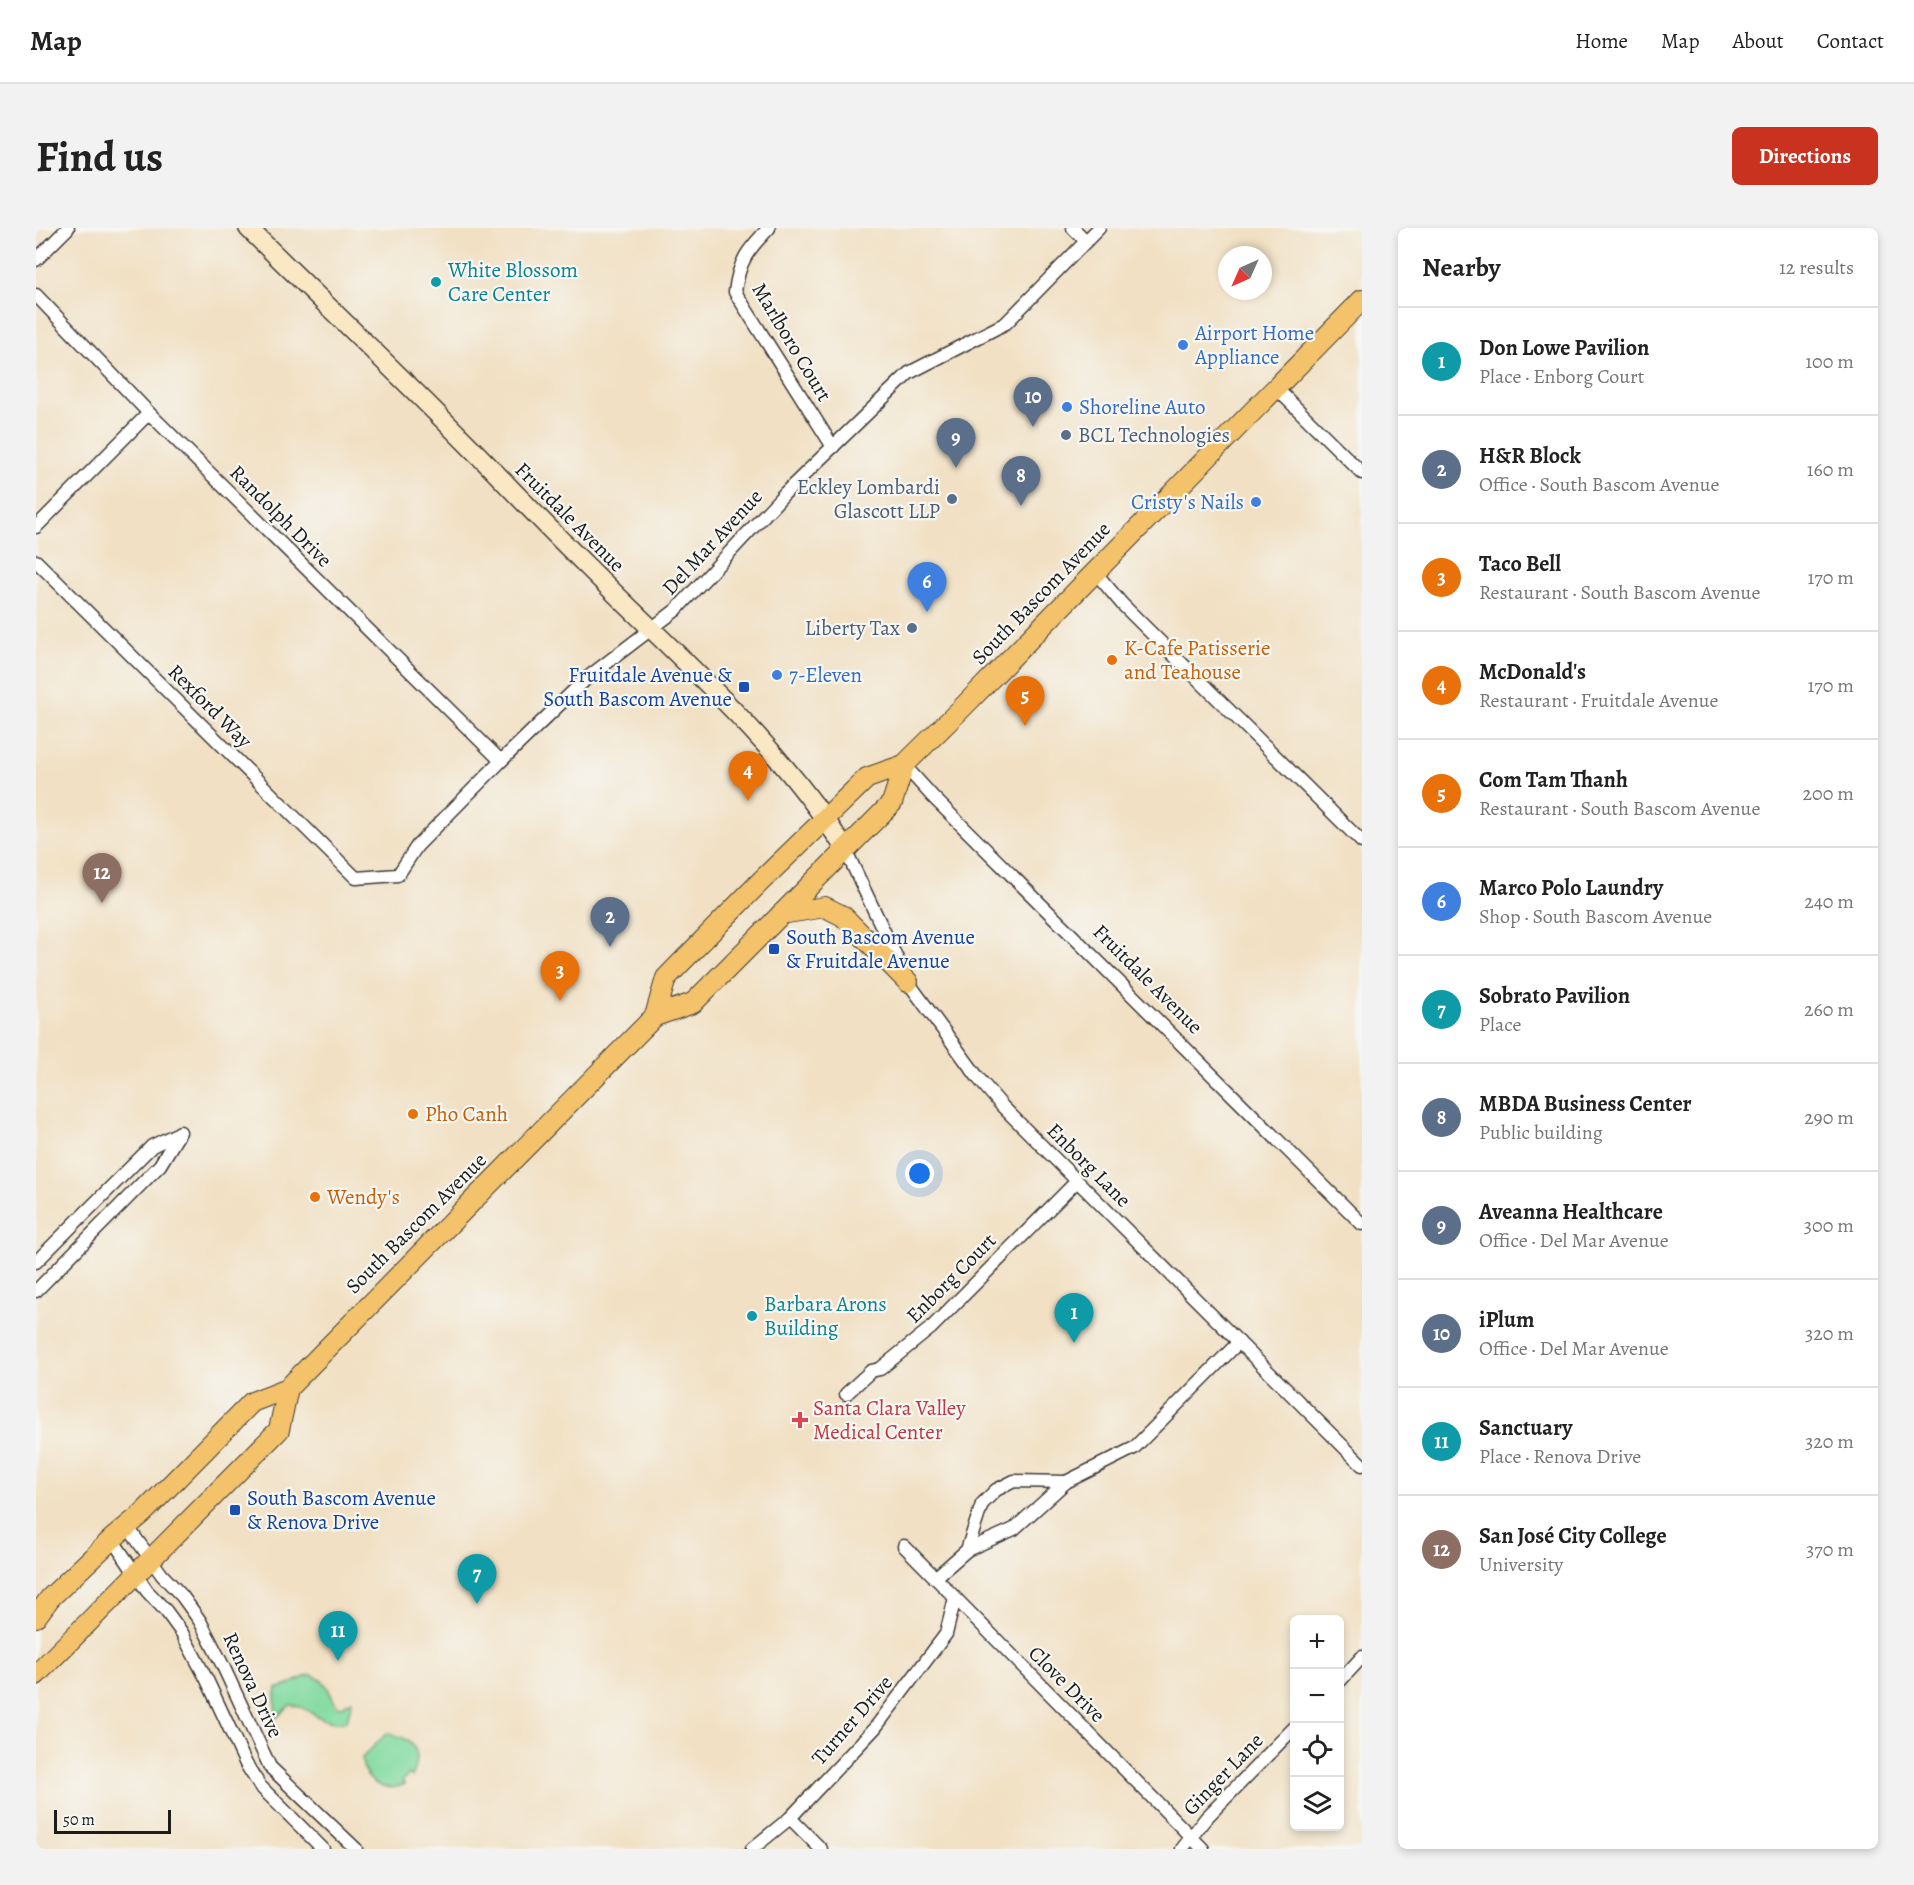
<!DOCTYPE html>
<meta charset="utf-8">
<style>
:root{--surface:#fff;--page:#f2f2f2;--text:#222;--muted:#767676;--line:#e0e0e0;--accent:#c8321e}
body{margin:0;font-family:Alegreya,serif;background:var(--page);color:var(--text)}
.controls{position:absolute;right:18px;bottom:18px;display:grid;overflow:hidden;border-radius:9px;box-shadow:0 3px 9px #0003}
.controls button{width:54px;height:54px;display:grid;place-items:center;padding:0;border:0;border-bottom:2px solid var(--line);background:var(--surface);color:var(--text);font:30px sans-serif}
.compass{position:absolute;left:1182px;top:18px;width:54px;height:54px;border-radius:50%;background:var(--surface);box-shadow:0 3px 9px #0003;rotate:225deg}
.scale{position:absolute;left:18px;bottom:15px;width:117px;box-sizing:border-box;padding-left:6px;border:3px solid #1c1c1c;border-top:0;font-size:16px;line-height:21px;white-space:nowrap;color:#1c1c1c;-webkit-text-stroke:4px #f6f6f2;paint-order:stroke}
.you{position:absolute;left:884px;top:946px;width:21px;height:21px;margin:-15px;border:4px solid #fff;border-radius:50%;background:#1a73e8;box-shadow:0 0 0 9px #1a73e833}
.badge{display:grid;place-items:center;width:39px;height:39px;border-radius:50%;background:var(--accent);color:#fff;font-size:20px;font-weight:700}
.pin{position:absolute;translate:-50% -50px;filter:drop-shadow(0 2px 3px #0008)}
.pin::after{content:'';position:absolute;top:32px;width:21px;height:18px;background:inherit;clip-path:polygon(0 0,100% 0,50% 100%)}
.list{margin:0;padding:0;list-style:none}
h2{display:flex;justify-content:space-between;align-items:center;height:78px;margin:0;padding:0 24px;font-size:26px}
h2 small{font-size:20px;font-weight:400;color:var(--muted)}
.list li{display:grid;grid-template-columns:39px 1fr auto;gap:18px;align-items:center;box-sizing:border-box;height:108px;padding:0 24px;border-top:2px solid var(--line)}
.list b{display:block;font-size:22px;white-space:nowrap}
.list p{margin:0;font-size:20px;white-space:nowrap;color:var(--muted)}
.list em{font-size:20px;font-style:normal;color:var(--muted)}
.icon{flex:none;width:33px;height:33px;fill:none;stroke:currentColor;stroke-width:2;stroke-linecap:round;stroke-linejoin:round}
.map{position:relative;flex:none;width:1326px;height:1621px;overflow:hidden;border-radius:9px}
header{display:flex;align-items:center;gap:36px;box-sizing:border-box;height:84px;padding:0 30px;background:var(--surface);border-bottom:2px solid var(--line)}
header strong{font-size:28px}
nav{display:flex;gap:33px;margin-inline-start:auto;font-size:21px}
.intro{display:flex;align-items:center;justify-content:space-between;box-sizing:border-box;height:144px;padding:0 36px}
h1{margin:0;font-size:42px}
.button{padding:15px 27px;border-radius:9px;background:var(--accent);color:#fff;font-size:21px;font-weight:700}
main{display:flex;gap:36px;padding:0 36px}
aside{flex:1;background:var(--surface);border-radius:9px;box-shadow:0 3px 9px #0003}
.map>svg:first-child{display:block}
.green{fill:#81da9f;stroke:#4e7b5e;stroke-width:1.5}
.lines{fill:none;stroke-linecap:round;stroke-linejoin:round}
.street-casing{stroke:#3c3935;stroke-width:15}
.secondary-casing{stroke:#3c3935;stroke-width:21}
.primary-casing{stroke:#3c3935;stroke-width:22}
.street{stroke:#fff;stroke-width:12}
.secondary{stroke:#fae7c3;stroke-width:18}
.primary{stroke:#f3c26a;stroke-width:20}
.culture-dot{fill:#0f9aa8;stroke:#f6f6f2;stroke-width:2}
.shop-dot{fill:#3f7fe0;stroke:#f6f6f2;stroke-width:2}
.service-dot{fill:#5c6f8a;stroke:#f6f6f2;stroke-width:2}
.food-dot{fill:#e8710a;stroke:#f6f6f2;stroke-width:2}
.transit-dot{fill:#1a4fb4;stroke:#f6f6f2;stroke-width:2}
.health-dot{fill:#e0444e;stroke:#f6f6f2;stroke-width:2}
.labels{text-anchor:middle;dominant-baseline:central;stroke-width:4.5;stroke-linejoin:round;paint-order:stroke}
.culture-label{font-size:21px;fill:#0d838f;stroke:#f6f6f2;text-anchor:start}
.shop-label{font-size:21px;fill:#366cbe;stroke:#f6f6f2;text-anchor:start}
.street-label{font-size:21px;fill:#1c1c1c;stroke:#f6f6f2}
.service-label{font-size:21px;fill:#4e5e75;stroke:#f6f6f2;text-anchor:end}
.food-label{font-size:21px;fill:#c56008;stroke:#f6f6f2;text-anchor:start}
.transit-label{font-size:21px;fill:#164399;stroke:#f6f6f2;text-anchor:start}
.health-label{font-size:21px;fill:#be3a42;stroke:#f6f6f2;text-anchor:start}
</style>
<header>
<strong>Map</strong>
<nav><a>Home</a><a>Map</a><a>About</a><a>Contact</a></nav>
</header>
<div class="intro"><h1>Find us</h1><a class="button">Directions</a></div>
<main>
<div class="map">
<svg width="1326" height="1621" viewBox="0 0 1326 1621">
<rect width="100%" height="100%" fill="#f6f6f2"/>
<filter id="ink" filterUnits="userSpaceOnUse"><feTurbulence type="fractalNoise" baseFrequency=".0167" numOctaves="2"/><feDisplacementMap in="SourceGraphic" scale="12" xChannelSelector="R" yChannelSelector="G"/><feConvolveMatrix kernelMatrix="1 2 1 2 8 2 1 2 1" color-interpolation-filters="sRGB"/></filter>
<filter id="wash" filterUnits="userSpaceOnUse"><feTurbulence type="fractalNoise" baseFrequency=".008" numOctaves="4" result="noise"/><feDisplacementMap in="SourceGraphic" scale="24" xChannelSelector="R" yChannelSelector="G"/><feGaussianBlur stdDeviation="1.35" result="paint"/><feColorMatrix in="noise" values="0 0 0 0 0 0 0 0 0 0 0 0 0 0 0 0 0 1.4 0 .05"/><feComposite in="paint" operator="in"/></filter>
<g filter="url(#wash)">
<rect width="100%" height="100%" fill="#f1e0c3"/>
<g class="green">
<path d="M276 1447C297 1457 290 1464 302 1479L306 1478 316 1472 311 1493C281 1498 278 1479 254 1477L240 1490 239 1472 241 1460C253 1460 262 1449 276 1447Z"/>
<path d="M351 1505C377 1510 388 1523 376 1549L373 1546 366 1553 369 1556C348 1566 327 1554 326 1530Z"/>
</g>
</g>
<g filter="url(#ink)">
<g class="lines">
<g class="street-casing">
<g id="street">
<path d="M733 0C712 22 703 32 699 64L797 219"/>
<path d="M1037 0 1050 13"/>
<path d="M0 32 32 0"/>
<path d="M0 67 113 185 465 533"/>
<path d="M1239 159 1326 245"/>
<path d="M0 299 113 185"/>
<path d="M0 333 320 650 362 647 381 618 465 533 551 450 640 382 748 266 873 145 970 95 1063 0"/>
<path d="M1059 344 1086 376 1326 614"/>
<path d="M868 537 897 569 1326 996"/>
<path d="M809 621 872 754 943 851 966 878 1326 1237"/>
<path d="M0 1034 116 918 143 905"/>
<path d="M0 1063 124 937 144 904"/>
<path d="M810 1166 835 1143 844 1141 895 1100 1041 953"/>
<path d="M91 1298 126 1347 146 1368 164 1393 187 1438 234 1539 320 1621"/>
<path d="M76 1311 111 1363 130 1383 146 1405 171 1452 210 1536 224 1558 287 1621"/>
<path d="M868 1318 1167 1621"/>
<path d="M931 1322 946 1276 960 1262 978 1253 1030 1254"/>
<path d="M899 1350 931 1322 978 1301 1030 1254 1098 1220 1203 1114"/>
<path d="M1304 1453 1326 1429"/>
<path d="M754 1590 785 1621"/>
<path d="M716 1621 754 1590 839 1500 910 1406 919 1370"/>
<path d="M1146 1621 1170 1590 1258 1500"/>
</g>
</g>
<g class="secondary-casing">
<path id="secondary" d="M212 0C291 78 371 154 448 233 483 269 517 305 553 340 643 430 741 513 809 621"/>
</g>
<g class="primary-casing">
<g id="primary">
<path d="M745 686 789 679 807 688 872 754"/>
<path d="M619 788 630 750 725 653 831 550 868 537 924 482 1326 72"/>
<path d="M0 1389 14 1370 76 1311 107 1285 216 1174 252 1160 619 788 657 775 856 575 868 537"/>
<path d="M0 1447 243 1202 252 1160"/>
</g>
</g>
<use href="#street" class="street"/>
<use href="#secondary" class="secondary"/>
<use href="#primary" class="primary"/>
</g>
</g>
<g class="culture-dot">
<circle cx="400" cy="54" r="6"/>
<circle cx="716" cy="1088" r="6"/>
</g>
<g class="shop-dot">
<circle cx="1147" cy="117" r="6"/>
<circle cx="1031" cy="179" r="6"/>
<circle cx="1220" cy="274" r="6"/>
<circle cx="741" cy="447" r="6"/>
</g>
<g class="service-dot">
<circle cx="1030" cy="207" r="6"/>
<circle cx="916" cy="271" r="6"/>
<circle cx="876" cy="400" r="6"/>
</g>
<g class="food-dot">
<circle cx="1076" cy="432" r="6"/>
<circle cx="377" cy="886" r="6"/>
<circle cx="279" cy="969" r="6"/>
</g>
<g class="transit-dot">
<rect x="702" y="453" width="12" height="12" rx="3"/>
<rect x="732" y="715" width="12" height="12" rx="3"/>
<rect x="193" y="1276" width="12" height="12" rx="3"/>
</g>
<path class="health-dot" d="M761 1183h6v6h6v6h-6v6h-6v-6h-6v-6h6z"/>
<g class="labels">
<g class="culture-label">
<text x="412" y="42">White Blossom<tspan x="412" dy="24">Care Center</tspan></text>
<text x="728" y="1076">Barbara Arons<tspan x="728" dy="24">Building</tspan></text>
</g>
<g class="shop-label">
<text x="1159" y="105">Airport Home<tspan x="1159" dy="24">Appliance</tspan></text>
<text x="1043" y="179">Shoreline Auto</text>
<text x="1208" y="274" text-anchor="end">Cristy's Nails</text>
<text x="753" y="447">7-Eleven</text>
</g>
<g class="street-label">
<text transform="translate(756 114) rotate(59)">Marlboro Court</text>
<text transform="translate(245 288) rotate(45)">Randolph Drive</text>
<text transform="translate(534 289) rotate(45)">Fruitdale Avenue</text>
<text transform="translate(676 314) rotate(-47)">Del Mar Avenue</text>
<text transform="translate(1005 365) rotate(-46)">South Bascom Avenue</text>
<text transform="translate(174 478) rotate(45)">Rexford Way</text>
<text transform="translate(1112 751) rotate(45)">Fruitdale Avenue</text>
<text transform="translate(1053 937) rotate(45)">Enborg Lane</text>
<text transform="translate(380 995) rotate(-45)">South Bascom Avenue</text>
<text transform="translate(915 1050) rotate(-45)">Enborg Court</text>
<text transform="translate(1031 1456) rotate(45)">Clove Drive</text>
<text transform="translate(217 1457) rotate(65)">Renova Drive</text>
<text transform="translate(816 1492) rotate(-49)">Turner Drive</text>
<text transform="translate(1187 1546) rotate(-46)">Ginger Lane</text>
</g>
<g class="service-label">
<text x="1042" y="207" text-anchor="start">BCL Technologies</text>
<text x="904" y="259">Eckley Lombardi<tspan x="904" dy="24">Glascott LLP</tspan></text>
<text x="864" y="400">Liberty Tax</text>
</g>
<g class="food-label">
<text x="1088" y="420">K-Cafe Patisserie<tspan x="1088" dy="24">and Teahouse</tspan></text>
<text x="389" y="886">Pho Canh</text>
<text x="291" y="969">Wendy's</text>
</g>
<g class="transit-label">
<text x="696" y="447" text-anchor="end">Fruitdale Avenue &amp;<tspan x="696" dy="24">South Bascom Avenue</tspan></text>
<text x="750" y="709">South Bascom Avenue<tspan x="750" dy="24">&amp; Fruitdale Avenue</tspan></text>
<text x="211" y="1270">South Bascom Avenue<tspan x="211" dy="24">&amp; Renova Drive</tspan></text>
</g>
<g class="health-label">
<text x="777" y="1180">Santa Clara Valley<tspan x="777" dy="24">Medical Center</tspan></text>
</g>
</g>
</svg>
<div class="controls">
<button>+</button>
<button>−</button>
<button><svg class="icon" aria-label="locate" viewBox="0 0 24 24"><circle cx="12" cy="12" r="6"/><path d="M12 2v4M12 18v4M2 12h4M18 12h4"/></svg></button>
<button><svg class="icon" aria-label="layers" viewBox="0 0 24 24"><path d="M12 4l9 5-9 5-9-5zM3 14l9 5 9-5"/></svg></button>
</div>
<svg class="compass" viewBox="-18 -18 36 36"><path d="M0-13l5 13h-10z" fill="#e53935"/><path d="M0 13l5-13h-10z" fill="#767676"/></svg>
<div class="scale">50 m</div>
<div class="you"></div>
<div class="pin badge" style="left:1038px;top:1115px;background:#0f9aa8">1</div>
<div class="pin badge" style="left:574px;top:719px;background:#5c6f8a">2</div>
<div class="pin badge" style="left:524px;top:773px;background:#e8710a">3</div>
<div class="pin badge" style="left:712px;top:573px;background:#e8710a">4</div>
<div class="pin badge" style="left:989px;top:498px;background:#e8710a">5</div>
<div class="pin badge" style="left:891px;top:384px;background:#3f7fe0">6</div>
<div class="pin badge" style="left:441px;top:1376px;background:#0f9aa8">7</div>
<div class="pin badge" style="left:985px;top:278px;background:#5c6f8a">8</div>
<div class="pin badge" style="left:920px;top:240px;background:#5c6f8a">9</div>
<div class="pin badge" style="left:997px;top:199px;background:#5c6f8a">10</div>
<div class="pin badge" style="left:302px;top:1433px;background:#0f9aa8">11</div>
<div class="pin badge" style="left:66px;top:675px;background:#8d6e63">12</div>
</div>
<aside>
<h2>Nearby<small>12 results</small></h2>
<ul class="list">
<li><span class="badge" style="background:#0f9aa8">1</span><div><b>Don Lowe Pavilion</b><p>Place · Enborg Court</p></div><em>100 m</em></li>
<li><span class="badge" style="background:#5c6f8a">2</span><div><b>H&amp;R Block</b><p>Office · South Bascom Avenue</p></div><em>160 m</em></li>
<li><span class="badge" style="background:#e8710a">3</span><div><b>Taco Bell</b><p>Restaurant · South Bascom Avenue</p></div><em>170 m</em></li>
<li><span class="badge" style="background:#e8710a">4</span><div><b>McDonald's</b><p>Restaurant · Fruitdale Avenue</p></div><em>170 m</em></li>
<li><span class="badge" style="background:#e8710a">5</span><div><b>Com Tam Thanh</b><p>Restaurant · South Bascom Avenue</p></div><em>200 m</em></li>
<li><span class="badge" style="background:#3f7fe0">6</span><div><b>Marco Polo Laundry</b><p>Shop · South Bascom Avenue</p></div><em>240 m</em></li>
<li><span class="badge" style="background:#0f9aa8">7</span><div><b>Sobrato Pavilion</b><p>Place</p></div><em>260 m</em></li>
<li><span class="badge" style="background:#5c6f8a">8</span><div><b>MBDA Business Center</b><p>Public building</p></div><em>290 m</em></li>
<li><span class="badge" style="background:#5c6f8a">9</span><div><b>Aveanna Healthcare</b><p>Office · Del Mar Avenue</p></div><em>300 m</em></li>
<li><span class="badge" style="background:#5c6f8a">10</span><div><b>iPlum</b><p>Office · Del Mar Avenue</p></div><em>320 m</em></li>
<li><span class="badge" style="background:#0f9aa8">11</span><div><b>Sanctuary</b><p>Place · Renova Drive</p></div><em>320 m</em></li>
<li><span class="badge" style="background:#8d6e63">12</span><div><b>San José City College</b><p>University</p></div><em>370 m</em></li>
</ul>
</aside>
</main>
